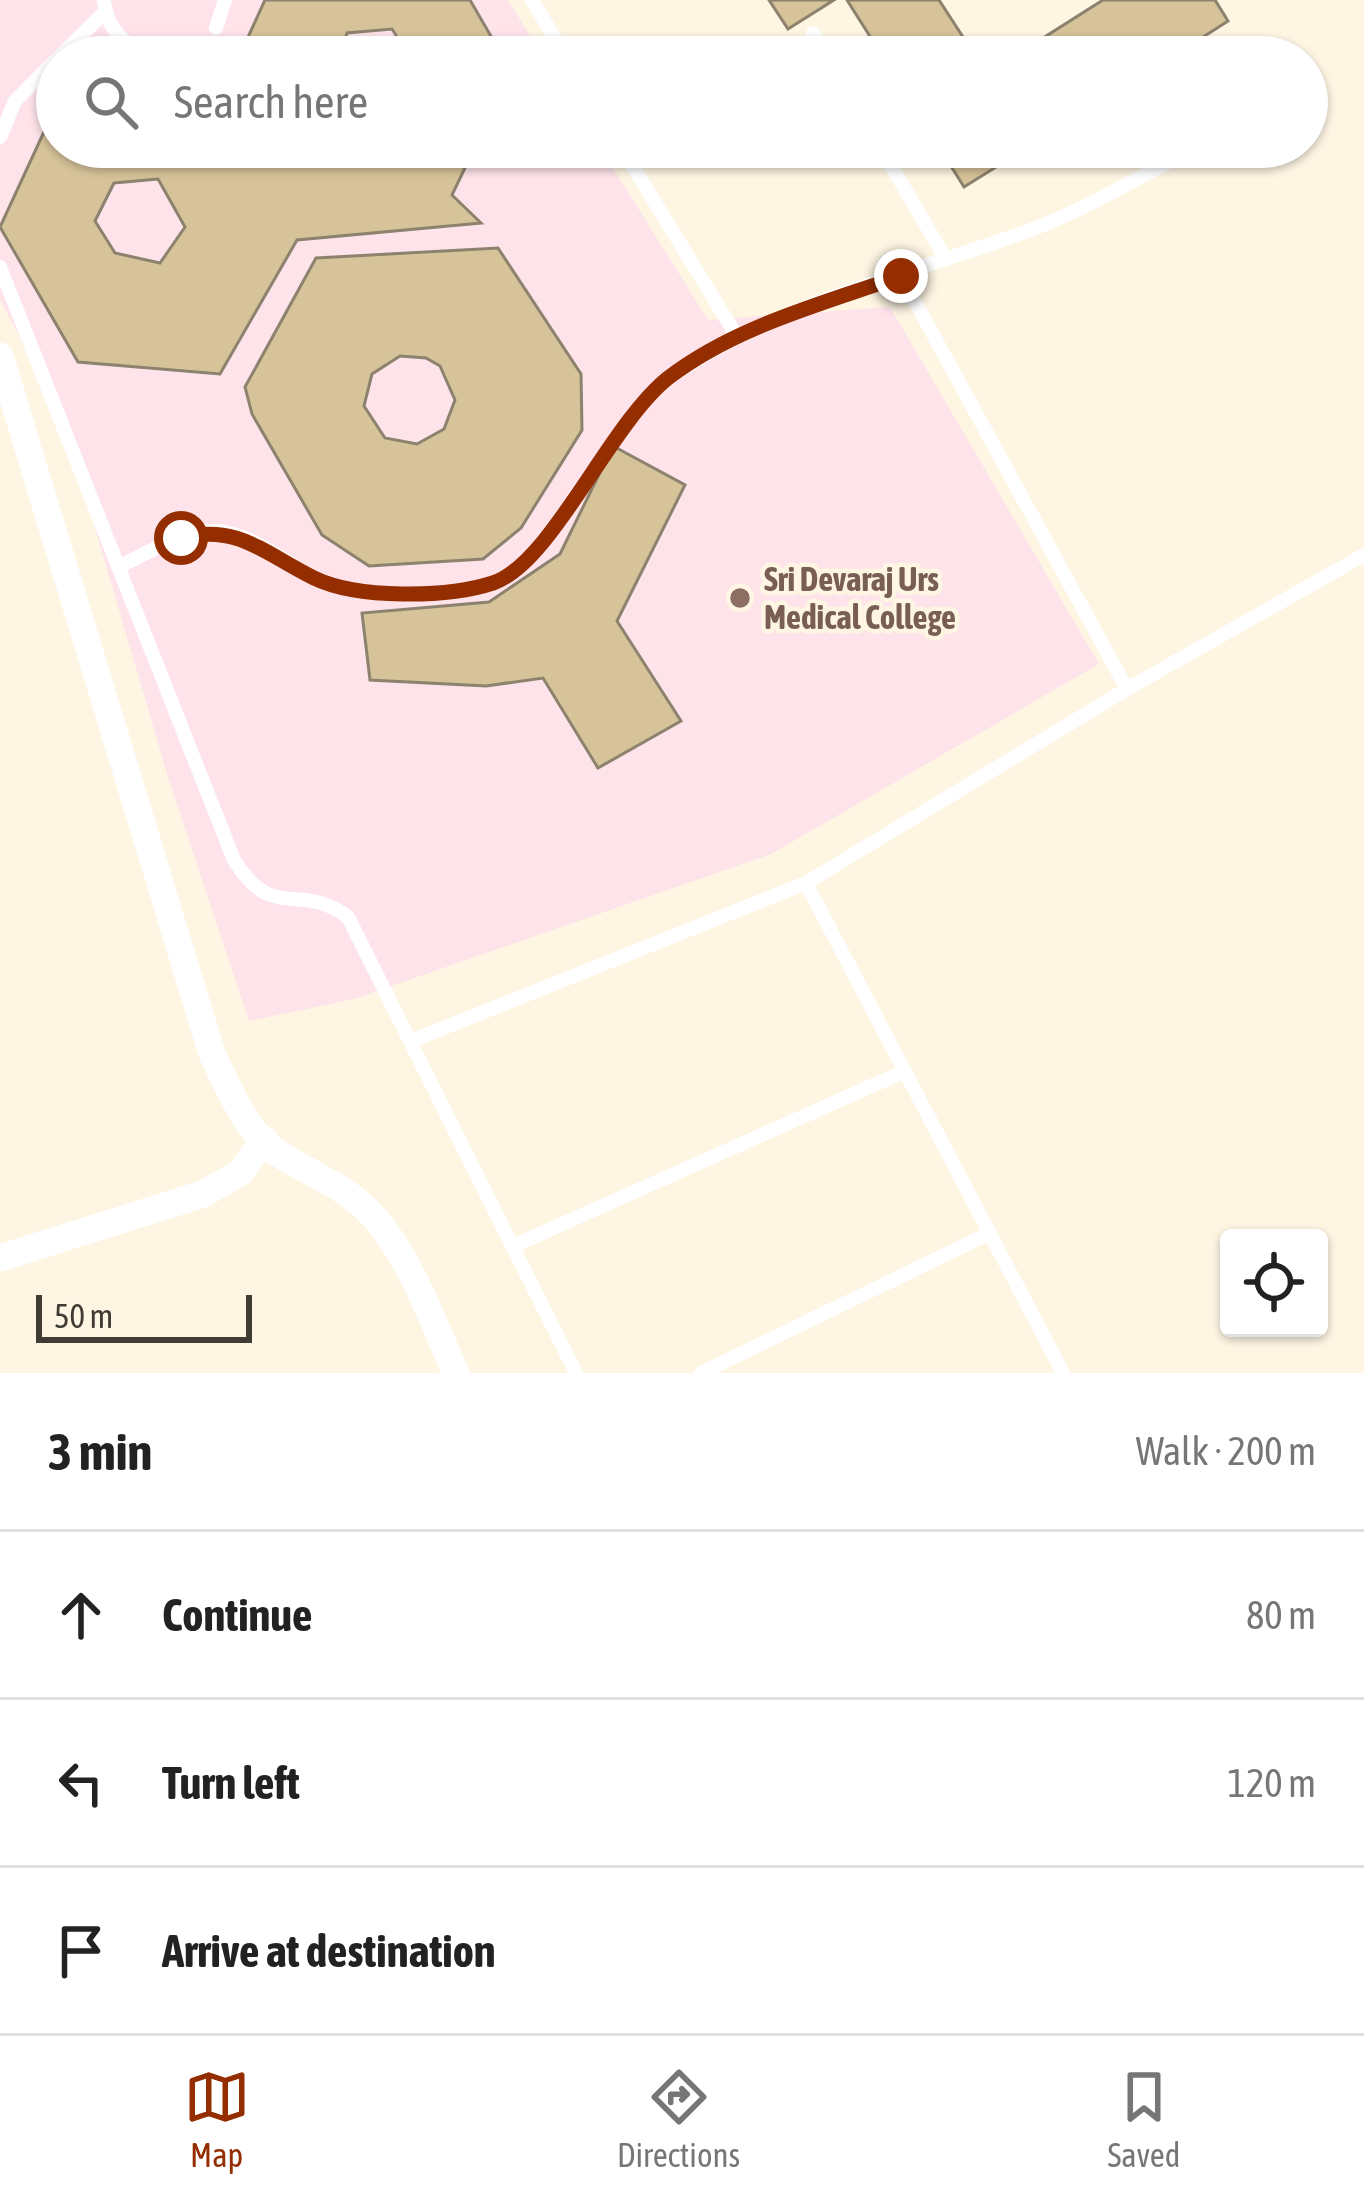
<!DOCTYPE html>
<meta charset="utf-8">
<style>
:root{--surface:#fff;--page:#f2f2f2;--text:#222;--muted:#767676;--line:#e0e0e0;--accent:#942e00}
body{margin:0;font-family:"Asap Condensed",sans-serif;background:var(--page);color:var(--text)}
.controls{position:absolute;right:36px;bottom:36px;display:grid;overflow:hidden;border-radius:12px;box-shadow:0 3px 9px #0004}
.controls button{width:108px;height:108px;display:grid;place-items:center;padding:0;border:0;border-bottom:3px solid var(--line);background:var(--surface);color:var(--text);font:60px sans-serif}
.scale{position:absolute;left:36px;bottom:30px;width:216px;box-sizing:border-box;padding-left:12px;border:6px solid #403c33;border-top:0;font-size:33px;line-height:42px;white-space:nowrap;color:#403c33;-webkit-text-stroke:9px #fef5e3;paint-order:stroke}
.stop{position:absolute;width:36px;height:36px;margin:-27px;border:9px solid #942e00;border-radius:50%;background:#fff}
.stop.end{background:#942e00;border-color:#fff;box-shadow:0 3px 12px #0008}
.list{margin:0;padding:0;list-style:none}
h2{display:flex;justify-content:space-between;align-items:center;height:156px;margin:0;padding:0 48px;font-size:51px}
h2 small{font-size:39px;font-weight:400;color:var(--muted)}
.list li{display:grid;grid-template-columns:78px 1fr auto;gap:36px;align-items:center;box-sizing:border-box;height:168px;padding:0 48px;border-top:3px solid var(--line)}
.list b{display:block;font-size:45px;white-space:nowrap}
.list em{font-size:39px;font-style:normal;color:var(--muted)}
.icon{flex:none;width:66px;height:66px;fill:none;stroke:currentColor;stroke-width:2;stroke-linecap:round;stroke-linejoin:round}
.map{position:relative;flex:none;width:1364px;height:1373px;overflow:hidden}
.search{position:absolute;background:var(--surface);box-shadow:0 3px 9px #0004;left:36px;right:36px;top:36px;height:132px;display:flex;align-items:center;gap:30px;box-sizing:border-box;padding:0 42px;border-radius:66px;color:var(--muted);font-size:45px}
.sheet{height:660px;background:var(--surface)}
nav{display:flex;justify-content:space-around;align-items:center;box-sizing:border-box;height:168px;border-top:3px solid var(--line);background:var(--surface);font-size:33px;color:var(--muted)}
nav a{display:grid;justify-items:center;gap:6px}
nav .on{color:var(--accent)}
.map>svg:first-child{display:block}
.medical{fill:#fee4ea}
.building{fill:#d7c39a;stroke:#8c826e;stroke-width:3;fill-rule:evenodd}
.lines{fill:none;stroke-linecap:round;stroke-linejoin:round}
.service{stroke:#fff;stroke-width:14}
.minor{stroke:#fff;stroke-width:27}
.route{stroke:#942e00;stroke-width:15}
.education-dot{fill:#8d6e63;stroke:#fef5e3;stroke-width:4.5}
.labels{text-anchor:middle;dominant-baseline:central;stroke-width:9;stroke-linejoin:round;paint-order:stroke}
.education-label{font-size:33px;font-weight:bold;fill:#785e54;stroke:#fef5e3;text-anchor:start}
</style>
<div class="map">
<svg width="1364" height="1373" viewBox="0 0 1364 1373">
<rect width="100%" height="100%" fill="#fef5e3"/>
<path class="medical" d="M0 0H508L543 57H57V147H600L708 320 890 307 1099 664 771 854 354 999 249 1021 168 777 63 419 0 300Z"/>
<g class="building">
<path d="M265 0H470L503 57H410L392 29 347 33 340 57H239Z"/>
<path d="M769 0H834L788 29Z"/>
<path d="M847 0H939L976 57H883Z"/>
<path d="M1103 0H1215L1228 21 1172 57H1013Z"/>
<path d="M55 108 57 147H475L452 195 481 223 297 240 220 374 78 362 0 227ZM158 179 185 227 160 263 115 253 95 221 114 183Z"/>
<path d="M939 147H1028L964 187Z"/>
<path d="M498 248 581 374 582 430 521 528 483 559 369 566 322 535 252 414 245 387 316 258ZM400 356 426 358 440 366 455 400 444 429 417 444 385 438 364 406 372 374Z"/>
<path d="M613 446 685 485 617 621 681 721 598 768 543 678 486 686 370 680 362 613 489 602 560 554Z"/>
</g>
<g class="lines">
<g class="service">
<path d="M104 0C107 34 131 51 163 57"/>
<path d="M532 0 566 57"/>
<path d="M216 28 225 0"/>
<path d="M813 33 827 57"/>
<path d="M59 57 105 12"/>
<path d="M0 137 15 101 57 59"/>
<path d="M621 147 736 335"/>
<path d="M880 147 946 259"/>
<path d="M0 267 234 860C274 924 298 880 348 917L576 1373"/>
<path d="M901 276 1127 689"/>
<path d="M118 567C145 555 181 531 211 531 248 530 279 559 309 575 355 600 438 597 488 585 548 570 609 420 672 376 775 304 908 275 1025 232 1085 210 1140 177 1196 147"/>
<path d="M806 883 1063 1373"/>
<path d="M411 1041 806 883 1127 689 1364 555"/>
<path d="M513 1246 905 1071"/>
<path d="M701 1373 990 1233"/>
</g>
<g class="minor">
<path d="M0 356 212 1054C229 1088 246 1133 279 1154 312 1175 346 1186 373 1216 411 1258 432 1321 456 1373"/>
<path d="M0 1258 203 1194 241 1172 264 1139"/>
</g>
</g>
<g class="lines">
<path class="route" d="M181 538C237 523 265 554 314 578 357 599 447 598 493 583 551 564 609 425 668 378 736 326 822 304 901 276"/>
</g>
<circle class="education-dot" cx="740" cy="598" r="12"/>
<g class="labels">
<g class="education-label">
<text x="764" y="579">Sri Devaraj Urs<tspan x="764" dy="38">Medical College</tspan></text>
</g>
</g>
</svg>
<div class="controls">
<button><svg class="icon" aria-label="locate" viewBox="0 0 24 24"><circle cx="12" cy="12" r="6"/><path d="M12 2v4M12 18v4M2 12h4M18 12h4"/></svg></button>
</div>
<div class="scale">50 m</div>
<div class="stop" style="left:181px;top:538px"></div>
<div class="stop end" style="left:901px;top:276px"></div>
<div class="search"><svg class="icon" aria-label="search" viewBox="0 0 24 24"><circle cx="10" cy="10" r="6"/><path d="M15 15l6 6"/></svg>Search here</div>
</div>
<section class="sheet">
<h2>3 min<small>Walk · 200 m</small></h2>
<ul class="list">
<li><svg class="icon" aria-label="ahead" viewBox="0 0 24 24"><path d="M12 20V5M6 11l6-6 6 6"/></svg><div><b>Continue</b></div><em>80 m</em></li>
<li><svg class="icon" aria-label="left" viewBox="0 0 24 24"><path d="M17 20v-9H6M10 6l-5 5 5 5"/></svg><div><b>Turn left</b></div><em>120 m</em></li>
<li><svg class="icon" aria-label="arrive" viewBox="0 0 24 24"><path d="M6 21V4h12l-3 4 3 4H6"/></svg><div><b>Arrive at destination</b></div></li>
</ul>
</section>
<nav>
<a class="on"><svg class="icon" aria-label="map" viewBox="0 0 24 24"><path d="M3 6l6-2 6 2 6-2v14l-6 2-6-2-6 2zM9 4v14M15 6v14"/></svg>Map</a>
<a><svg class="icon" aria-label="directions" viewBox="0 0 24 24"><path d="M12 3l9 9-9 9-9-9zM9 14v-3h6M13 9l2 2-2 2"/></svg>Directions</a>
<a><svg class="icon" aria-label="saved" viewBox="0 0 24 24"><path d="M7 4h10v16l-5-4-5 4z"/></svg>Saved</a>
</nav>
